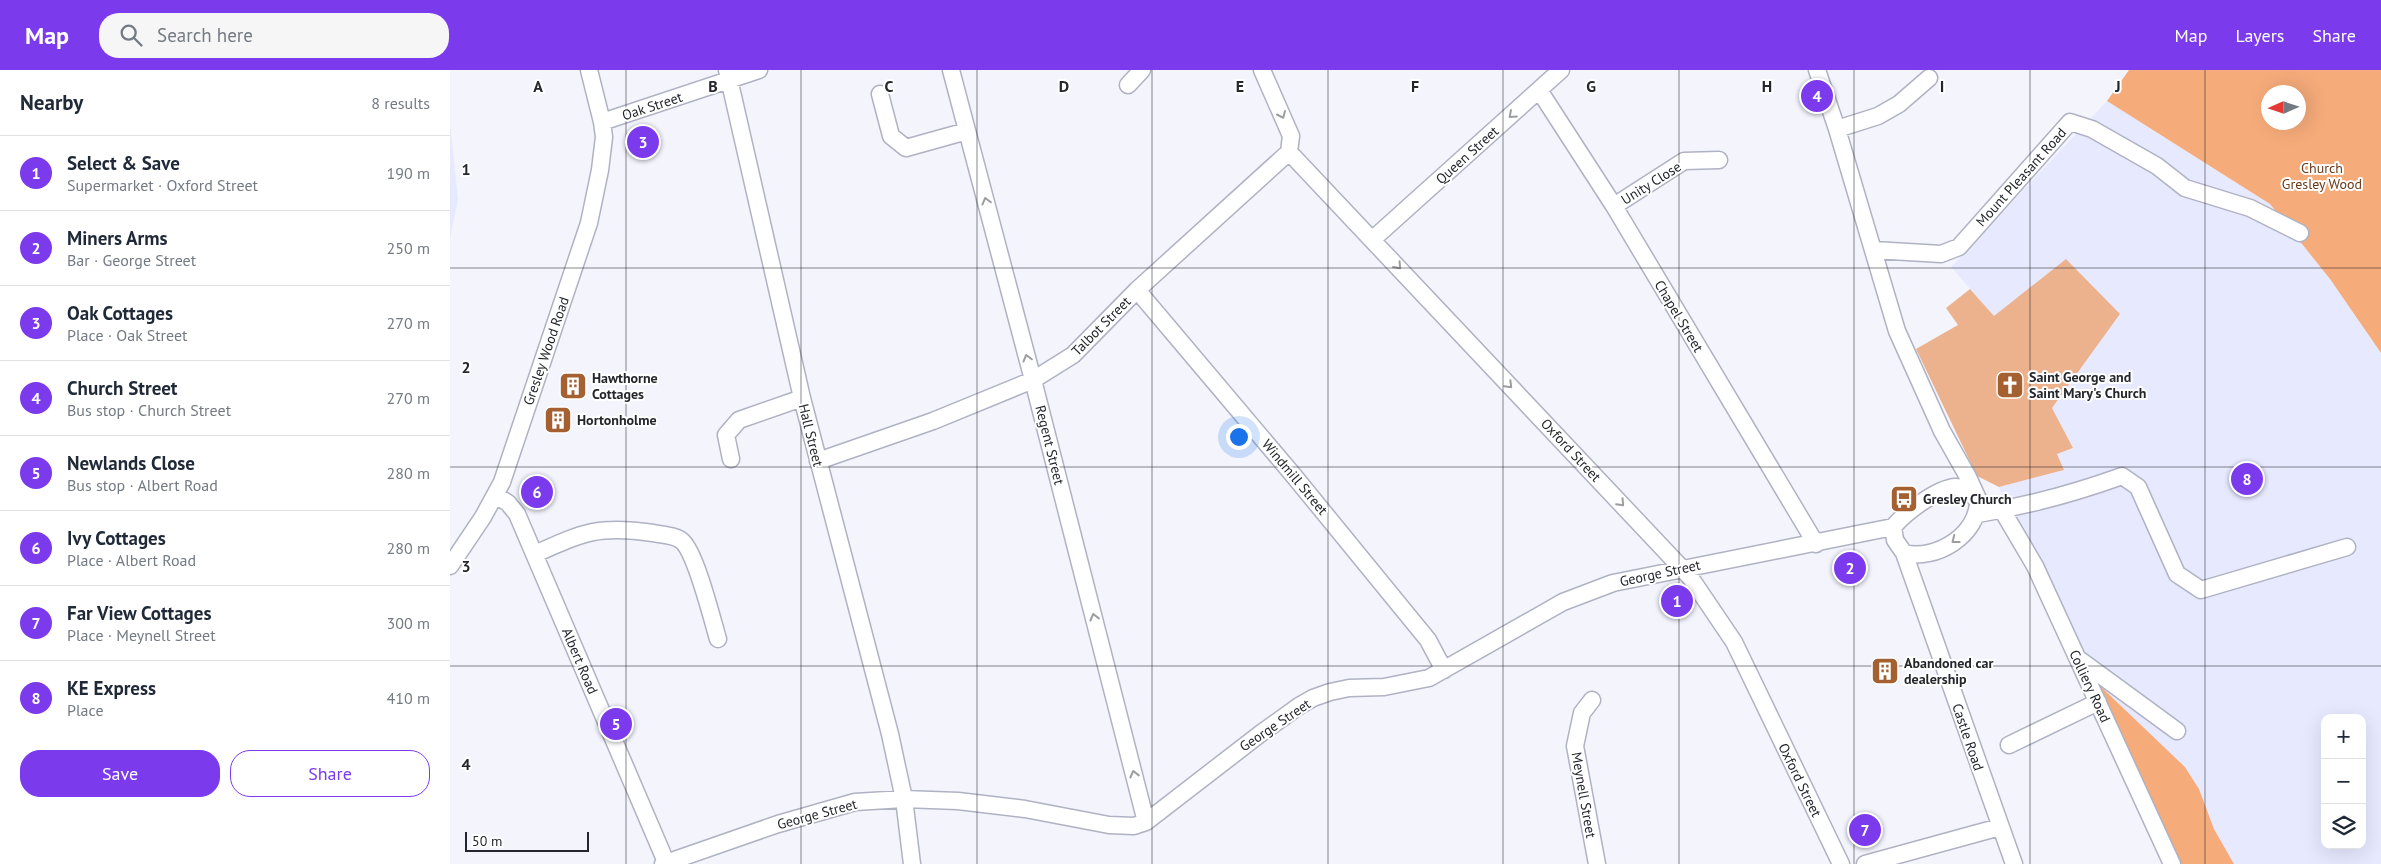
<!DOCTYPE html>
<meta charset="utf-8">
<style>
body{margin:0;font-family:"PT Sans",sans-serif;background:#f6f6f7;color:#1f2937}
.controls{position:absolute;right:15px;bottom:15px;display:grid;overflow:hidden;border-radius:10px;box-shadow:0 5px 20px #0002}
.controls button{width:45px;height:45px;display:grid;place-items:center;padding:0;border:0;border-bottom:1px solid #e0e1e3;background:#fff;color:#1f2937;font:25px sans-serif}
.compass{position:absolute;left:1811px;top:15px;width:45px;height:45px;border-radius:50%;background:#fff;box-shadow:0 5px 20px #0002;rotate:267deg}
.scale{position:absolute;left:15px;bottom:12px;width:124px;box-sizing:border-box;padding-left:5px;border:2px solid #24262c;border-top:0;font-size:14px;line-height:18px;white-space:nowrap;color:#24262c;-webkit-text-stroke:4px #fff;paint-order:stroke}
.you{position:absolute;left:788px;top:366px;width:18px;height:18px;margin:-12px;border:4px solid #fff;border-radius:50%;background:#1a73e8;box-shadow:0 0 0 8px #1a73e833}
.badge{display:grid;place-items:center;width:32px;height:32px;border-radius:50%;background:#7c3aed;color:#fff;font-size:16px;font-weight:700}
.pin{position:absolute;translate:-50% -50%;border:2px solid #fff;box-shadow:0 1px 5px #0006}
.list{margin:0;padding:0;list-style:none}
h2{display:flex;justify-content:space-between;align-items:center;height:65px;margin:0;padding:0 20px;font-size:21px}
h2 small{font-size:16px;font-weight:400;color:#747a83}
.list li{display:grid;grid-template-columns:32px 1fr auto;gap:15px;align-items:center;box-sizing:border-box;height:75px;padding:0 20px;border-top:1px solid #e0e1e3}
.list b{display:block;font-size:19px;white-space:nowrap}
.list p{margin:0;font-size:16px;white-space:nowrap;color:#747a83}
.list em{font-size:16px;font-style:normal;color:#747a83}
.actions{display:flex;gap:10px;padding:15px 20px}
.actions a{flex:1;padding:11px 0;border:1px solid #7c3aed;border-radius:20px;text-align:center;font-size:18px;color:#7c3aed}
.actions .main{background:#7c3aed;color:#fff}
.icon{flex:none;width:28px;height:28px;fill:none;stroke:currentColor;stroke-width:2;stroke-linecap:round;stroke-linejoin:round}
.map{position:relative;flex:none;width:1931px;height:794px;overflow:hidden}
header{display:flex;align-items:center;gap:30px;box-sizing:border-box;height:70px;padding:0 25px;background:#7c3aed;color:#fff}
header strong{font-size:24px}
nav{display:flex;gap:28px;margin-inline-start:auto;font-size:18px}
.search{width:350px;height:45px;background:#f6f6f7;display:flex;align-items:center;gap:12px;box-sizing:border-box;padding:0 18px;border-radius:20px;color:#747a83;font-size:19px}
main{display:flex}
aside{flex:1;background:#fff}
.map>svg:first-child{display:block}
.built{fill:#e7eaff;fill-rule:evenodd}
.green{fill:#ecb28e}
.forest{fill:#f6ab7a;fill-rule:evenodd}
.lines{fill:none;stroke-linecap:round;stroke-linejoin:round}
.minor-casing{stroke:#afb2c3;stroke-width:19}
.minor{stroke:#fff;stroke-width:16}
.oneway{stroke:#9c9da0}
.grid{fill:none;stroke:#24262c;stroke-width:1;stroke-opacity:0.55}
.labels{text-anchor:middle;stroke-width:4;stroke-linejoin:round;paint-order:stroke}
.street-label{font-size:14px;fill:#24262c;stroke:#fff}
.park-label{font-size:14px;fill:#6b3b18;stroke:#fff}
.poi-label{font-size:14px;font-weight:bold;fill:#24262c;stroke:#fff;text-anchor:start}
.grid-label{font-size:16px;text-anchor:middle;font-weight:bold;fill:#24262c;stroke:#fff;stroke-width:4;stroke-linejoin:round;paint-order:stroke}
</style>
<header>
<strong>Map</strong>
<div class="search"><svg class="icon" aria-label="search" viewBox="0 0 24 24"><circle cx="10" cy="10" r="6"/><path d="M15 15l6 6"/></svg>Search here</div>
<nav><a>Map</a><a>Layers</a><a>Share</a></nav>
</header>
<main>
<aside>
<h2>Nearby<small>8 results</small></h2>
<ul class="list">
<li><span class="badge">1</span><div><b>Select &amp; Save</b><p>Supermarket · Oxford Street</p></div><em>190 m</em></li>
<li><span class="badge">2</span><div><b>Miners Arms</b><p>Bar · George Street</p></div><em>250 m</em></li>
<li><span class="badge">3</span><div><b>Oak Cottages</b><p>Place · Oak Street</p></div><em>270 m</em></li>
<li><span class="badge">4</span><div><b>Church Street</b><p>Bus stop · Church Street</p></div><em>270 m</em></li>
<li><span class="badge">5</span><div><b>Newlands Close</b><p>Bus stop · Albert Road</p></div><em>280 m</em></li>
<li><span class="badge">6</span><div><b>Ivy Cottages</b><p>Place · Albert Road</p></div><em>280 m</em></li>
<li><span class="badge">7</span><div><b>Far View Cottages</b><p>Place · Meynell Street</p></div><em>300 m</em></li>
<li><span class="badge">8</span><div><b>KE Express</b><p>Place</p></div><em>410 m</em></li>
</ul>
<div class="actions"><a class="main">Save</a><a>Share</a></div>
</aside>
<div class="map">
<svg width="1931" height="794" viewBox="0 0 1931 794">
<rect width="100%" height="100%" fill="#f3f4fc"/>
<path class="built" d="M 1657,31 L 1820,134 L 1880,209 L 1931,283 L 1931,794 L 1784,794 L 1764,759 L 1749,719 L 1735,697 L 1620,587 L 1562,458 L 1549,417 L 1614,400 L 1607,384 L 1623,378 L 1602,338 L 1670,244 L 1544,246 L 1501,197 ZM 1875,648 L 1912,648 L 1912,775 L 1875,775 Z
M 0,53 L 8,129 L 0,169 Z"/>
<path class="green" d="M 1616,189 L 1670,244 L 1602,338 L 1623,378 L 1607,384 L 1614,400 L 1549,417 L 1527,406 L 1466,279 L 1508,255 L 1496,238 L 1520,219 L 1544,246 Z"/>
<path class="forest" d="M 1679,0 L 1931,0 L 1931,283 L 1880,209 L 1820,134 L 1657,31 ZM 1818,22 L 1848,22 L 1848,52 L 1818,52 Z
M 1647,613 L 1735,697 L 1749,719 L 1764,759 L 1784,794 L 1731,794 Z"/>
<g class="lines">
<g class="minor-casing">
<path id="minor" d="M 277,0 L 352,328 L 440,664 L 454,729 L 462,794
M 501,0 L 583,310 L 696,752
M 812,0 L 841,66 L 839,82 L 1240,507 L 1284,572 L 1391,794
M 1367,0 L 1387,59 L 1447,261 L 1492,361 L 1518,407 L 1528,429
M 678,15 L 692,0
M 1089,20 L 1164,136 L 1366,474
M 430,24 L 441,66 L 456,78 L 517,61
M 152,52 L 309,0
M 1387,59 L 1428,46 L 1449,34 L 1479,8
M 1164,136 L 1234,91 L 1269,90
M 923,169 L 1111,0
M 1424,180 L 1491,184 L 1509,177 L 1620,52 L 1642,59 L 1707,96 L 1735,118 L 1800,138 L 1850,163
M 687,220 L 844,406 L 978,570 L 994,600
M 281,389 L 276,365 L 289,350 L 352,328
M 368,391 L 483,351 L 583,310 L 623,285 L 687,220 L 839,82
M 45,425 L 58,433 L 67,444 L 216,792
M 1552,440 L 1585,496 L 1722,794
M 1528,444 C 1576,436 1625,423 1672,406 L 1688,417 L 1727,504 L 1751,520 L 1897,477
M 1454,483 C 1486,491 1528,465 1528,431 C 1522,424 1515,417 1505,417 C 1486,419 1455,443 1443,457 L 1445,470 L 1454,483 L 1564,794
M 85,484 C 134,462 149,455 203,463 C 211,465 225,465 232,471 C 246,483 262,549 268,569
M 0,496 L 33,447 L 52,412 L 139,153 L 150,100 L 154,67 L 152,52 L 139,0
M 1630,590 L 1727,661
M 1142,630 L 1132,643 L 1125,676 L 1147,794
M 1559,675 L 1648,632
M 213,794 L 328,754 L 405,732 L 454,729 L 508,731 L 575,739 L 659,755 L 684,756 L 696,752 L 810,664 L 849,636 L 863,628 L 880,622 L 899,618 L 934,617 L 979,608 L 1113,532 L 1163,513 L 1443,457
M 1415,794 L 1550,757"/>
</g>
<use href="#minor" class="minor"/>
</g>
<defs><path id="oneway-chevron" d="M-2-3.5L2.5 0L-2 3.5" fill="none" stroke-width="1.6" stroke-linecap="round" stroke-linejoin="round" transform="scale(1.25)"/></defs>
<g class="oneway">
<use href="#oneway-chevron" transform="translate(832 45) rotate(66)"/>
<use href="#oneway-chevron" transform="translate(1062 45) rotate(138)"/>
<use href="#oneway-chevron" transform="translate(536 131) rotate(-105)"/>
<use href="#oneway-chevron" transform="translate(948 196) rotate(48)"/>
<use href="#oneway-chevron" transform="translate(577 288) rotate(-105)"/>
<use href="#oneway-chevron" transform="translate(1059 315) rotate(45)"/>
<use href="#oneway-chevron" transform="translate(1171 433) rotate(47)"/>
<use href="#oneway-chevron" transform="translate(1505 470) rotate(142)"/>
<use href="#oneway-chevron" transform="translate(644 547) rotate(-104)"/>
<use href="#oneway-chevron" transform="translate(684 704) rotate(-104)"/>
</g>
<path class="grid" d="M 176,0 L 176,794M 351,0 L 351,794M 527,0 L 527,794M 702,0 L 702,794M 878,0 L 878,794M 1053,0 L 1053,794M 1229,0 L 1229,794M 1404,0 L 1404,794M 1580,0 L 1580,794M 1755,0 L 1755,794M 0,198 L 1931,198M 0,397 L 1931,397M 0,596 L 1931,596"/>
<defs>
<g id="church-square" transform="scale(1.4375)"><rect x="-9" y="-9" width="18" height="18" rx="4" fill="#a46030" stroke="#fff"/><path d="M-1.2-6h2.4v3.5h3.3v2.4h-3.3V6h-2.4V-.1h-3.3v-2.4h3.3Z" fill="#fff"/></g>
<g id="building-square" transform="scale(1.4375)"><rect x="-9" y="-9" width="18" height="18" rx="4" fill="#a46030" stroke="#fff"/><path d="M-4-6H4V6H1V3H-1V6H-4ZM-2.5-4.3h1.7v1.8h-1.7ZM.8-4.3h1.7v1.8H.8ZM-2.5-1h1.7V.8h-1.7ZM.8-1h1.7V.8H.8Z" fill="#fff"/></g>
<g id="bus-square" transform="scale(1.4375)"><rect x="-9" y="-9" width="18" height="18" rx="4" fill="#a46030" stroke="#fff"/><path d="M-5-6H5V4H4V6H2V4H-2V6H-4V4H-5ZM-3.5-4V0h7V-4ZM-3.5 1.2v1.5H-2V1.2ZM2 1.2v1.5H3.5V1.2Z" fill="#fff"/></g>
</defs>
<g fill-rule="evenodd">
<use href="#church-square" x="1560" y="315"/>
<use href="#building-square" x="123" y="316"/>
<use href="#building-square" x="108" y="350"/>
<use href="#bus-square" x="1454" y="429"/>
<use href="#building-square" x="1435" y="601"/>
</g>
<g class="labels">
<g class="street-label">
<text transform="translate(202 36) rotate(-18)" y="5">Oak Street</text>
<text transform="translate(1017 85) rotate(-42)" y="5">Queen Street</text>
<text transform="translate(1571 107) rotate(-48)" y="5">Mount Pleasant Road</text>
<text transform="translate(1201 113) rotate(-32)" y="5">Unity Close</text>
<text transform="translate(1229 246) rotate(59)" y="5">Chapel Street</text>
<text transform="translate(651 256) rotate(-45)" y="5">Talbot Street</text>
<text transform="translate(96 281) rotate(-71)" y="5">Gresley Wood Road</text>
<text transform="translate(361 365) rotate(76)" y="5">Hall Street</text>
<text transform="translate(600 375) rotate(76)" y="5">Regent Street</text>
<text transform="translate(1121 380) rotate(47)" y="5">Oxford Street</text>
<text transform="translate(845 407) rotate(50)" y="5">Windmill Street</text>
<text transform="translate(1210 503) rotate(-12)" y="5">George Street</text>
<text transform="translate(130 591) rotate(67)" y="5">Albert Road</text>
<text transform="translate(1640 616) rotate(65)" y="5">Colliery Road</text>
<text transform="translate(825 655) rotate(-34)" y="5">George Street</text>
<text transform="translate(1518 667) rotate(71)" y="5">Castle Road</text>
<text transform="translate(1350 710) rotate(64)" y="5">Oxford Street</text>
<text transform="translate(1134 725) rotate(80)" y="5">Meynell Street</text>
<text transform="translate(367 744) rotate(-15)" y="5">George Street</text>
</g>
<g class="park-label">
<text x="1872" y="103">Church<tspan x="1872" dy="16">Gresley Wood</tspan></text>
</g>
<g class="poi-label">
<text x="1579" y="312">Saint George and<tspan x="1579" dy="16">Saint Mary's Church</tspan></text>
<text x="142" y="313">Hawthorne<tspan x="142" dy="16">Cottages</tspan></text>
<text x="127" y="355">Hortonholme</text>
<text x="1473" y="434">Gresley Church</text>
<text x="1454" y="598">Abandoned car<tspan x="1454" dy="16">dealership</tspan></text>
</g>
</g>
<g class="grid-label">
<text x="88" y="22">A</text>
<text x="263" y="22">B</text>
<text x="439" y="22">C</text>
<text x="614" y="22">D</text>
<text x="790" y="22">E</text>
<text x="965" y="22">F</text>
<text x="1141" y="22">G</text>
<text x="1317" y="22">H</text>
<text x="1492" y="22">I</text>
<text x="1668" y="22">J</text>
<text x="16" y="105">1</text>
<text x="16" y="303">2</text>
<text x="16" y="502">3</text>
<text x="16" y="700">4</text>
</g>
</svg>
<div class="controls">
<button>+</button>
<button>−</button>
<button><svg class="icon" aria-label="layers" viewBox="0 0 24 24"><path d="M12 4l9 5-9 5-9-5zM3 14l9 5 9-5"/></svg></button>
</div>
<svg class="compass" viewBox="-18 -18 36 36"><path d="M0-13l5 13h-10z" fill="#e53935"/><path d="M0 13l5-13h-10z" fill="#747a83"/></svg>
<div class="scale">50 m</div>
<div class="you"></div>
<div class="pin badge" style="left:1227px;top:531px">1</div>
<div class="pin badge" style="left:1400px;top:498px">2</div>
<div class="pin badge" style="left:193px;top:72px">3</div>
<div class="pin badge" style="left:1367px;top:26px">4</div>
<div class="pin badge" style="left:166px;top:654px">5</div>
<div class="pin badge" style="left:87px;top:422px">6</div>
<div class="pin badge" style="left:1415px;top:760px">7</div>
<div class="pin badge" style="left:1797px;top:409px">8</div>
</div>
</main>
